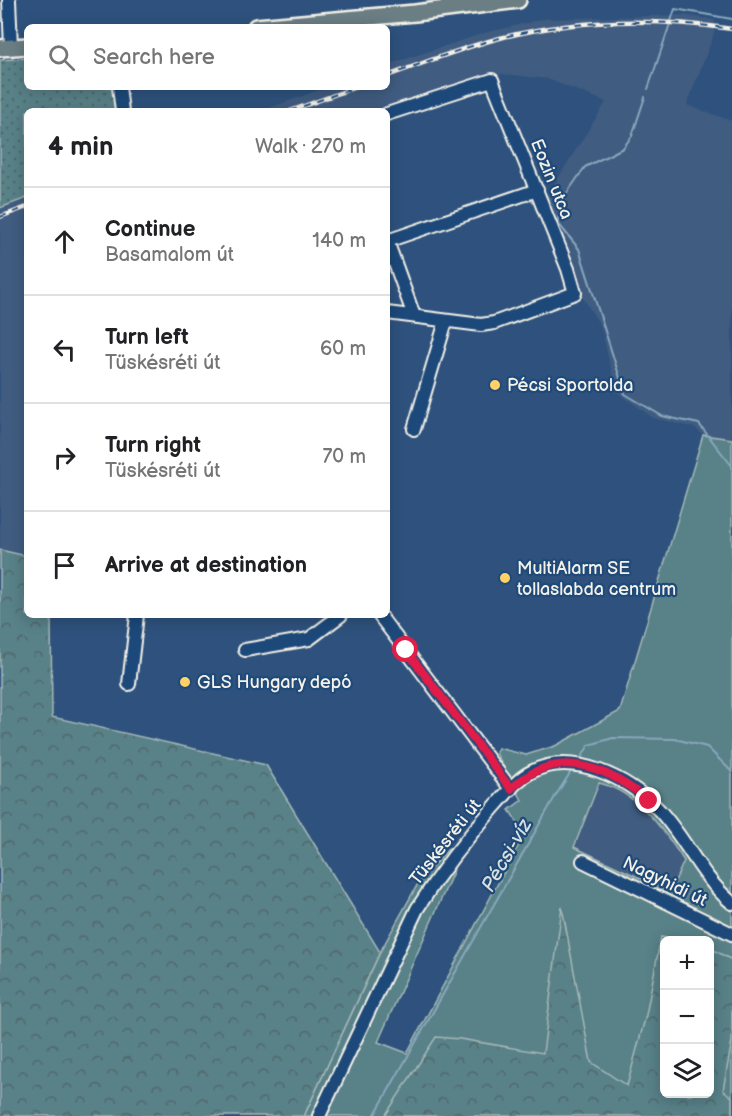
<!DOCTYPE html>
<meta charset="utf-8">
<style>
body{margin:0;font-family:"Balsamiq Sans",sans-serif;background:#f6f6f6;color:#202124}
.controls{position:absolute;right:18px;bottom:18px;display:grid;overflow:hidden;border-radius:9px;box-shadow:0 3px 15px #0003}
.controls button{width:54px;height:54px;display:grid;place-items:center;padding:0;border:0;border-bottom:2px solid #e0e0e0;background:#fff;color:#202124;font:30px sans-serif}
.stop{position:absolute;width:18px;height:18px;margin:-14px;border:4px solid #e11d48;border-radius:50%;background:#fff}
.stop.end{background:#e11d48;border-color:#fff;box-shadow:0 2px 6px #0008}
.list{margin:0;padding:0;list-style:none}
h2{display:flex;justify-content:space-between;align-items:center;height:78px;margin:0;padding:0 24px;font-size:26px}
h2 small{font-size:20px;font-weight:400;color:#757577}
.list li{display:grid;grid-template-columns:39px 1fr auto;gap:18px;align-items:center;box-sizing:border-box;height:108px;padding:0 24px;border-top:2px solid #e0e0e0}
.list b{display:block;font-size:22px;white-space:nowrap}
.list p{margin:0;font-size:20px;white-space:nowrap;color:#757577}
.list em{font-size:20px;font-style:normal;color:#757577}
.icon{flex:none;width:33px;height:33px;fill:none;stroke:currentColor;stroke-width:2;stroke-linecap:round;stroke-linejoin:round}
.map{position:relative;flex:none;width:732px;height:1116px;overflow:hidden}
.search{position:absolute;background:#fff;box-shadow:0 3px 15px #0003;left:24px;top:24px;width:366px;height:66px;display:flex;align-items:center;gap:15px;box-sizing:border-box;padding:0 21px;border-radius:9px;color:#757577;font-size:22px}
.panel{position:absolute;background:#fff;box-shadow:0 3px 15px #0003;left:24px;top:108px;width:366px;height:510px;border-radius:9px}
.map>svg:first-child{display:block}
.built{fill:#3f5b81}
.green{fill:#588188;stroke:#a6b9b8;stroke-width:1.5;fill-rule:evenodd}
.forest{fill:url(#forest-crowns);stroke:#a6b9b8;stroke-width:1.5}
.park{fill:url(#park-dots);stroke:#a6b9b8;stroke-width:1.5}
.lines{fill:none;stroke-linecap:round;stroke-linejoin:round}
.stream{stroke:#89a8bd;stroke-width:2}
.minor-casing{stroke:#f4f1e8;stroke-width:16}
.major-casing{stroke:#f4f1e8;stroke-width:20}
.minor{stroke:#1f4a7a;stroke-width:12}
.major{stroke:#6b7e84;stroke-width:15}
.rail-casing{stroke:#f4f1e8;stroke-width:4.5}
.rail{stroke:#1f4a7a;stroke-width:2;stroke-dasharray:7;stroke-linecap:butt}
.route{stroke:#e11d48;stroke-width:8}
.poi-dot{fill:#ffd166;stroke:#1f4a7a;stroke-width:2}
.labels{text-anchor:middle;stroke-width:4.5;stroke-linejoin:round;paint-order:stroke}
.street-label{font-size:18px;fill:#f4f1e8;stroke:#1f4a7a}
.poi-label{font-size:18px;fill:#f4f1e8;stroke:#1f4a7a;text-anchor:start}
.water-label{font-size:20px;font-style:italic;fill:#d9dfdd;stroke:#1f4a7a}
</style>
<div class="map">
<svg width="732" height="1116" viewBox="0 0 732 1116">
<defs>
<pattern id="forest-crowns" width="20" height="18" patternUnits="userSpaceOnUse" patternTransform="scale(1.5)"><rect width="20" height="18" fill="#588188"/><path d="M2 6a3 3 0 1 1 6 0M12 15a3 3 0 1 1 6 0" fill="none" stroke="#51676a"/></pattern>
<pattern id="park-dots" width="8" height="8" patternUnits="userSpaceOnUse" patternTransform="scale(1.5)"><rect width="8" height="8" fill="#588188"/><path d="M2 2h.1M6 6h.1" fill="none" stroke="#51676a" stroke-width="1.8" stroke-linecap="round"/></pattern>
</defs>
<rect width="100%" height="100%" fill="#2e527d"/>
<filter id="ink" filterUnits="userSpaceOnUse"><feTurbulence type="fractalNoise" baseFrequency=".0167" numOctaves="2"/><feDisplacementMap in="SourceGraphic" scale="12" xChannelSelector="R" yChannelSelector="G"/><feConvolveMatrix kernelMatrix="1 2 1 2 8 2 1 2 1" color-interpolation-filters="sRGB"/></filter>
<g filter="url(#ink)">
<path class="built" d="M 684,15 L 715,20 L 714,34 L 687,105 L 732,121 L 732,439 L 703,435 L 695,428 L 653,418 L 616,391 L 601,327 L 580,293 L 546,197 L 606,102 L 547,79 L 502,74 L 456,84 L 376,111 L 261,111 L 327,87 L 387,87 L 387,65 L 484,33 L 543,19 Z
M 27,198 L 27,556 L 0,550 L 0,208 Z
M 600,783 L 611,786 L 640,806 L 668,836 L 684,861 L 670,892 L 573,847 Z"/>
<path class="green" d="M 703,435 L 732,439 L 732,1116 L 304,1116 L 380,952 L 420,880 L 449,848 L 454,870 L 378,1042 L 407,1053 L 525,833 L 509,810 L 522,800 L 496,753 L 498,748 L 526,755 L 555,746 L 620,711 ZM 599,783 C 637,792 664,830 684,861 L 670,892 L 574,847 ZM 664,940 L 710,940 L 710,1094 L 664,1094 Z"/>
<path class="forest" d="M 0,550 L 27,556 L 27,615 L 51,615 L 52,717 L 266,765 L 380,952 L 304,1116 L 0,1116 Z
M 562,907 L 591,1062 L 627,1086 L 646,1015 L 661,937 L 676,940 L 664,940 L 664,1094 L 710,1094 L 710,948 L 732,960 L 732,1041 L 723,1090 L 732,1097 L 732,1116 L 385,1116 L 436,1037 L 460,1039 L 543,1053 Z"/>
<path class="park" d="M 27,58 L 27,87 L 112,87 L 116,111 L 27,111 L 27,198 L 0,208 L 0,60 Z"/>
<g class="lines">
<path class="stream" d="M 648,89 L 675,9 L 732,19
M 645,97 L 632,136 L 623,148 L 585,167 L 567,193 L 557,222 L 579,249 L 625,394 L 662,416 L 699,424 L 732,466
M 579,761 L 589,745 L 613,738 L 675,739 L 707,747 L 732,772
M 374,1116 L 556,795 L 572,770"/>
<g class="minor-casing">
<path id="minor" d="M 9,0 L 11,47
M 119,87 L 122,111
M 387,114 L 492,80 L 568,269 L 575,293 L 494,323 L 481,325 L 387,313
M 387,241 L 537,190
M 387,241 L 414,316
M 414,429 L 446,321
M 379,615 L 511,789
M 245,650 L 309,639 L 341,615
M 129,684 L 137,615
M 583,861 L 732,934
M 319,1116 L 417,909 C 440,872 468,836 497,804 C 507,793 517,779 531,772 C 573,750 628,778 659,810 C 686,839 701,877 732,903"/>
</g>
<g class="major-casing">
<path id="major" d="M 256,27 L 415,13 L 518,0
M 0,48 L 27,46"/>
</g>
<use href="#minor" class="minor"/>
<use href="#major" class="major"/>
<g class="rail-casing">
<path id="rail" d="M 387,76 C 424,63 461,48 500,38 C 575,19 656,18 732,29
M 290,111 L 356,87
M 0,217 L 27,207"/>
</g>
<use href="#rail" class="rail"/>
</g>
</g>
<g class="lines" filter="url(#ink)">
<path class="route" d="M 406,650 L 511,789 C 556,745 606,766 649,801"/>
</g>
<g class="poi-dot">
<circle cx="495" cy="385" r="6"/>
<circle cx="505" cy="578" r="6"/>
<circle cx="185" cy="682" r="6"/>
</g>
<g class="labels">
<g class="street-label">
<text transform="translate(552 179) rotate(68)" y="6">Eozin utca</text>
<text transform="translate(445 842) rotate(-52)" y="6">Tüskésréti út</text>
<text transform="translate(665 881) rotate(26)" y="6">Nagyhidi út</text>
</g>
<g class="poi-label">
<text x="507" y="391">Pécsi Sportolda</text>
<text x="517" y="574">MultiAlarm SE<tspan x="517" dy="21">tollaslabda centrum</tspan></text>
<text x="197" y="688">GLS Hungary depó</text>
</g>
<g class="water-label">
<text transform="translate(506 855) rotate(-60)" y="7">Pécsi-víz</text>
</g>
</g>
</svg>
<div class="controls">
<button>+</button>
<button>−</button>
<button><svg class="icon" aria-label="layers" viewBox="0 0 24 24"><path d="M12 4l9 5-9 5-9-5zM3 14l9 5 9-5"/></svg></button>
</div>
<div class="stop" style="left:406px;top:650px"></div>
<div class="stop end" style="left:649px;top:801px"></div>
<div class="search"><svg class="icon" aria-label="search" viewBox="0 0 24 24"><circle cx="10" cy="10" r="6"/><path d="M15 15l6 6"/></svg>Search here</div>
<section class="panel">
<h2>4 min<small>Walk · 270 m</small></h2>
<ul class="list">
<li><svg class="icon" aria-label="ahead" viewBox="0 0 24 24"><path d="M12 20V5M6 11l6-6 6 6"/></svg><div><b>Continue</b><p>Basamalom út</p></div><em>140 m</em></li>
<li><svg class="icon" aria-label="left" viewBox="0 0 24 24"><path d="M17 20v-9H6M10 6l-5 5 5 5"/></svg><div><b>Turn left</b><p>Tüskésréti út</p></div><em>60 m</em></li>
<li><svg class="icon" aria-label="right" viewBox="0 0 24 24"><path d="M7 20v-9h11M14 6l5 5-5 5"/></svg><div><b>Turn right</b><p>Tüskésréti út</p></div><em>70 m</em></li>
<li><svg class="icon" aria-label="arrive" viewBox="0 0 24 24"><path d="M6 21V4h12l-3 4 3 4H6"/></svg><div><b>Arrive at destination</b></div></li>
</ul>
</section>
</div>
